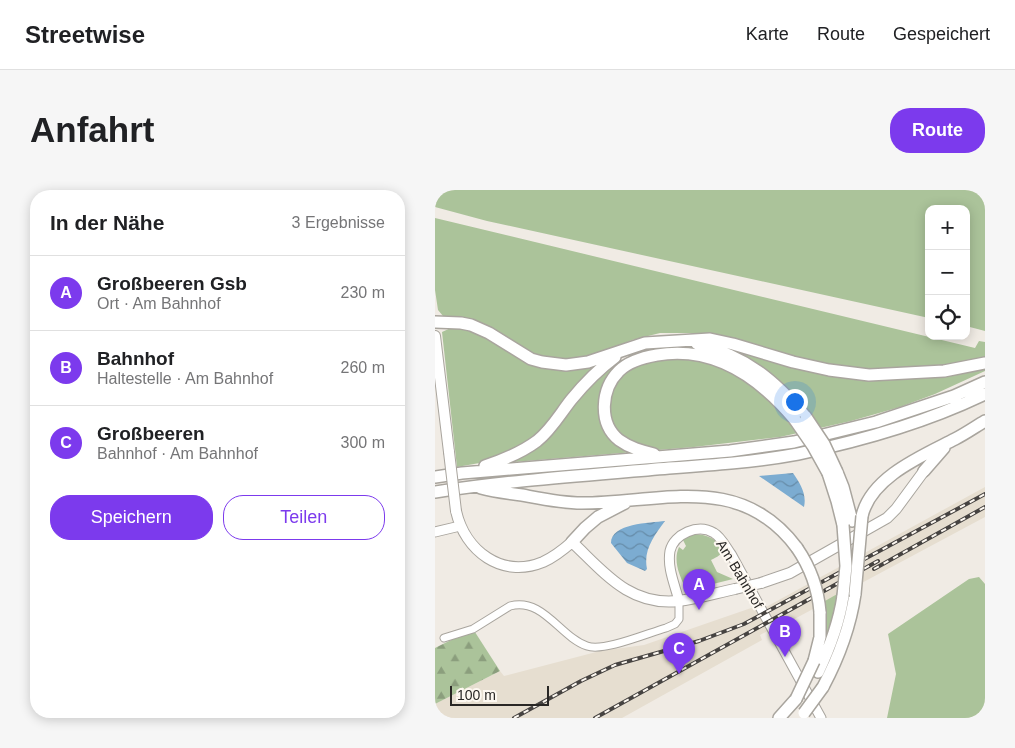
<!DOCTYPE html>
<html lang="de">
<meta charset="utf-8">
<style>
body{margin:0;font-family:Helvetica,sans-serif;background:#f6f6f6;color:#202124}
.controls{position:absolute;right:15px;top:15px;display:grid;overflow:hidden;border-radius:10px;box-shadow:0 2px 12px #0003}
.controls button{width:45px;height:45px;display:grid;place-items:center;padding:0;border:0;border-bottom:1px solid #e0e0e0;background:#fff;color:#202124;font:25px sans-serif}
.scale{position:absolute;left:15px;bottom:12px;width:99px;box-sizing:border-box;padding-left:5px;border:2px solid #292725;border-top:0;font-size:14px;line-height:18px;white-space:nowrap;color:#292725;-webkit-text-stroke:4px #fdf8f1;paint-order:stroke}
.you{position:absolute;left:359px;top:211px;width:18px;height:18px;margin:-12px;border:4px solid #fff;border-radius:50%;background:#1a73e8;box-shadow:0 0 0 8px #1a73e833}
.badge{display:grid;place-items:center;width:32px;height:32px;border-radius:50%;background:#7c3aed;color:#fff;font-size:16px;font-weight:700}
.pin{position:absolute;translate:-50% -41px;filter:drop-shadow(0 1px 2px #0008)}
.pin::after{content:'';position:absolute;top:26px;width:18px;height:15px;background:inherit;clip-path:polygon(0 0,100% 0,50% 100%)}
.list{margin:0;padding:0;list-style:none}
h2{display:flex;justify-content:space-between;align-items:center;height:65px;margin:0;padding:0 20px;font-size:21px}
h2 small{font-size:16px;font-weight:400;color:#757577}
.list li{display:grid;grid-template-columns:32px 1fr auto;gap:15px;align-items:center;box-sizing:border-box;height:75px;padding:0 20px;border-top:1px solid #e0e0e0}
.list b{display:block;font-size:19px;white-space:nowrap}
.list p{margin:0;font-size:16px;white-space:nowrap;color:#757577}
.list em{font-size:16px;font-style:normal;color:#757577}
.actions{display:flex;gap:10px;padding:15px 20px}
.actions a{flex:1;padding:11px 0;border:1px solid #7c3aed;border-radius:20px;text-align:center;font-size:18px;color:#7c3aed}
.actions .main{background:#7c3aed;color:#fff}
.icon{flex:none;width:28px;height:28px;fill:none;stroke:currentColor;stroke-width:2;stroke-linecap:round;stroke-linejoin:round}
.map{position:relative;flex:none;width:550px;height:528px;overflow:hidden;border-radius:20px}
header{display:flex;align-items:center;gap:30px;box-sizing:border-box;height:70px;padding:0 25px;background:#fff;border-bottom:1px solid #e0e0e0}
header strong{font-size:24px}
nav{display:flex;gap:28px;margin-inline-start:auto;font-size:18px}
.intro{display:flex;align-items:center;justify-content:space-between;box-sizing:border-box;height:120px;padding:0 30px}
h1{margin:0;font-size:35px}
.button{padding:12px 22px;border-radius:20px;background:#7c3aed;color:#fff;font-size:18px;font-weight:700}
main{display:flex;gap:30px;padding:0 30px}
aside{flex:1;background:#fff;border-radius:20px;box-shadow:0 2px 12px #0003}
.map>svg:first-child{display:block}
.built{fill:#e6ded0}
.grass{fill:#abc39a}
.forest{fill:url(#forest-firs)}
.water{fill:url(#water-waves)}
.lines{fill:none;stroke-linecap:round;stroke-linejoin:round}
.minor-casing{stroke:#a9a59e;stroke-width:9}
.tertiary-casing{stroke:#a9a59e;stroke-width:11}
.secondary-casing{stroke:#a9a59e;stroke-width:12}
.trunk-casing{stroke:#a9a59e;stroke-width:14}
.minor{stroke:#fff;stroke-width:7}
.tertiary{stroke:#fff;stroke-width:9}
.secondary{stroke:#fff;stroke-width:10}
.trunk{stroke:#fff;stroke-width:11}
.rail-casing{stroke:#464341;stroke-width:4}
.rail{stroke:#fdf8f1;stroke-width:2;stroke-dasharray:5.5;stroke-linecap:butt}
.secondary-bridge-casing{stroke:#a9a59e;stroke-width:12;stroke-linecap:butt}
.trunk-bridge-casing{stroke:#a9a59e;stroke-width:14;stroke-linecap:butt}
.secondary-bridge{stroke:#fff;stroke-width:10}
.trunk-bridge{stroke:#fff;stroke-width:11}
.labels{text-anchor:middle;stroke-width:4;stroke-linejoin:round;paint-order:stroke}
.street-label{font-size:14px;fill:#292725;stroke:#fdf8f1}
</style>
<header>
<strong>Streetwise</strong>
<nav><a>Karte</a><a>Route</a><a>Gespeichert</a></nav>
</header>
<div class="intro"><h1>Anfahrt</h1><a class="button">Route</a></div>
<main>
<aside>
<h2>In der Nähe<small>3 Ergebnisse</small></h2>
<ul class="list">
<li><span class="badge">A</span><div><b>Großbeeren Gsb</b><p>Ort · Am Bahnhof</p></div><em>230 m</em></li>
<li><span class="badge">B</span><div><b>Bahnhof</b><p>Haltestelle · Am Bahnhof</p></div><em>260 m</em></li>
<li><span class="badge">C</span><div><b>Großbeeren</b><p>Bahnhof · Am Bahnhof</p></div><em>300 m</em></li>
</ul>
<div class="actions"><a class="main">Speichern</a><a>Teilen</a></div>
</aside>
<div class="map">
<svg width="550" height="528" viewBox="0 0 550 528">
<defs>
<pattern id="forest-firs" width="22" height="20" patternUnits="userSpaceOnUse" patternTransform="scale(1.25)"><rect width="22" height="20" fill="#abc39a"/><path d="M5 1l3.5 6h-7zM16 11l3.5 6h-7z" fill="#8b9e7d"/></pattern>
<pattern id="water-waves" width="16" height="10" patternUnits="userSpaceOnUse" patternTransform="scale(1.25)"><rect width="16" height="10" fill="#7cacd1"/><path d="M0 5q4-4 8 0t8 0" fill="none" stroke="#668ca9"/></pattern>
</defs>
<rect width="100%" height="100%" fill="#f0ebe4"/>
<path class="built" d="M 550,297 L 550,327 L 350,434 L 349,432 L 325,445 L 327,450 L 187,528 L 0,528 L 0,514 L 65,481 L 69,486 L 165,461 L 209,455 L 319,417 L 322,423 L 332,418 L 331,417 Z"/>
<path class="grass" d="M 0,0 L 550,0 L 550,141 L 531,136 L 531,19 L 494,19 L 494,128 L 52,31 L 0,17 Z
M 0,28 L 540,158 L 544,151 L 550,152 L 550,168 L 516,176 L 463,181 L 416,179 L 364,170 L 288,149 L 254,143 L 225,143 L 197,150 L 145,171 L 118,170 L 99,165 L 39,132 L 8,126 L 3,120 L 0,100 Z
M 18,137 L 38,140 L 91,171 L 185,172 L 200,176 L 234,166 L 266,169 L 299,181 L 311,163 L 414,186 L 550,175 L 550,181 L 500,204 L 465,217 L 416,231 L 345,247 L 259,257 L 79,272 L 68,267 L 50,272 L 22,277 L 7,142 Z
M 256,344 C 269,344 277,347 287,355 C 288,365 284,366 276,370 L 282,382 L 298,389 L 258,399 L 250,397 C 244,385 238,370 244,357 L 248,360 L 251,356 L 248,350 Z
M 544,387 L 550,394 L 550,528 L 452,528 L 461,484 L 453,444 L 534,389 Z
M 404,403 L 396,444 L 386,462 L 390,411 Z"/>
<path class="forest" d="M 38,439 L 65,481 L 0,514 L 0,458 Z"/>
<path class="water" d="M 358,283 C 365,293 372,304 369,317 L 324,286 Z
M 230,331 C 219,346 208,360 212,379 L 210,381 L 192,373 L 176,353 C 176,333 215,333 230,331 Z"/>
<g class="lines">
<g class="minor-casing">
<path id="minor" d="M 9,448 L 38,439 L 75,416 C 108,407 125,447 152,456 C 169,462 213,443 231,438 L 240,434 L 244,429 L 244,411"/>
</g>
<g class="tertiary-casing">
<path id="tertiary" d="M 0,342 L 25,336
M 244,411 C 240,395 232,378 235,361 C 239,344 263,333 279,343 C 286,347 291,357 296,364 L 386,528"/>
</g>
<g class="secondary-casing">
<path id="secondary" d="M 0,146 L 14,262
M 21,321 C 30,361 67,389 108,372 C 119,367 128,360 137,352 C 169,382 194,416 243,411 C 262,409 281,403 300,399
M 326,393 L 355,383 L 452,328 L 461,319 L 489,281"/>
</g>
<g class="trunk-casing">
<path id="trunk" d="M 0,132 L 26,133 L 36,135 L 54,143 L 96,169 L 107,172 L 131,175 L 153,172 L 210,153 L 275,149 L 298,154 L 358,172 L 394,180 L 434,185 L 509,181 L 550,173
M 262,154 C 311,166 339,190 371,227
M 219,264 C 207,261 195,258 184,250 C 163,233 166,199 184,181 C 193,172 210,167 222,165 C 280,155 325,188 360,230
M 50,276 C 68,270 86,263 102,251 C 116,240 125,224 136,210 C 149,194 164,179 180,167
M 489,281 L 509,258
M 402,282 L 408,297 L 417,331
M 393,283 L 402,311 L 408,335
M 0,287 L 27,283 L 295,261 L 359,252 L 441,232 L 519,206 L 550,192
M 46,298 C 60,302 73,303 87,305 C 108,309 126,313 147,313 C 226,313 305,281 362,358
M 0,302 C 78,290 156,285 234,278 C 277,275 320,272 363,264 C 426,251 492,232 550,204
M 427,326 C 436,287 487,266 520,249 C 530,244 540,237 550,231
M 137,352 L 150,338 L 163,327 L 190,313
M 379,471 L 385,447 L 385,422
M 383,482 C 395,457 404,433 408,406
M 388,497 C 404,467 415,438 420,404
M 344,528 L 361,509"/>
</g>
<use href="#minor" class="minor"/>
<use href="#tertiary" class="tertiary"/>
<use href="#secondary" class="secondary"/>
<use href="#trunk" class="trunk"/>
<g class="rail-casing">
<path id="rail" d="M 439,379 L 550,317
M 79,528 L 146,491 L 180,475 L 264,451 L 309,434 L 550,304
M 160,528 L 443,371"/>
</g>
<use href="#rail" class="rail"/>
<g class="secondary-bridge-casing">
<path id="secondary-bridge" d="M 14,262 L 21,321
M 300,399 L 326,393"/>
</g>
<g class="trunk-bridge-casing">
<path id="trunk-bridge" d="M 371,227 L 389,254 L 402,282
M 360,230 L 378,256 L 393,283
M 408,335 L 411,376 L 408,406
M 362,358 C 375,377 383,398 385,422
M 420,404 L 427,326
M 361,509 L 379,471
M 369,523 L 388,497"/>
</g>
<use href="#secondary-bridge" class="secondary-bridge"/>
<use href="#trunk-bridge" class="trunk-bridge"/>
</g>
<g class="labels">
<g class="street-label">
<text transform="translate(305 384) rotate(59)" y="5">Am Bahnhof</text>
</g>
</g>
</svg>
<div class="controls">
<button>+</button>
<button>−</button>
<button><svg class="icon" aria-label="locate" viewBox="0 0 24 24"><circle cx="12" cy="12" r="6"/><path d="M12 2v4M12 18v4M2 12h4M18 12h4"/></svg></button>
</div>
<div class="scale">100 m</div>
<div class="you"></div>
<div class="pin badge" style="left:264px;top:420px">A</div>
<div class="pin badge" style="left:350px;top:467px">B</div>
<div class="pin badge" style="left:244px;top:484px">C</div>
</div>
</main>
